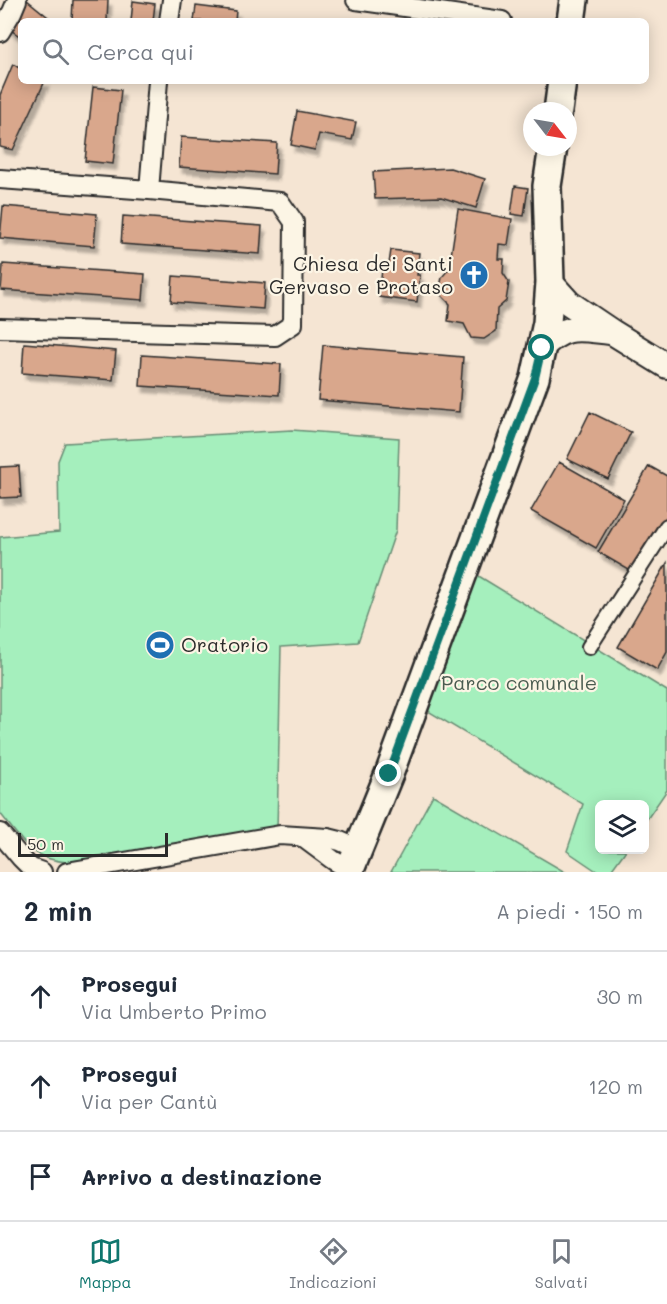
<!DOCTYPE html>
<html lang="it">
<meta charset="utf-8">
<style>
body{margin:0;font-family:Mali,sans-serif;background:#f2f2f3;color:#1f2937}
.controls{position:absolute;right:18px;bottom:18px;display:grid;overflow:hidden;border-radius:9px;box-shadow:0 3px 15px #0003}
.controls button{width:54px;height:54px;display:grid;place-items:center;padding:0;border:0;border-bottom:2px solid #e0e1e3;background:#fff;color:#1f2937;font:30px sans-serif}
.compass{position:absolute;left:523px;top:102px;width:54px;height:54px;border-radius:50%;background:#fff;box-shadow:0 3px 15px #0003;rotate:121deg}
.scale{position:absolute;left:18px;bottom:15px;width:150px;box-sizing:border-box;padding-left:6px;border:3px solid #2b2b2b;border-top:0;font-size:16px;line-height:21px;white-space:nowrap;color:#2b2b2b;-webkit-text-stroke:4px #fcf5e5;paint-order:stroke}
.stop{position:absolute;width:18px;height:18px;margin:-14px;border:4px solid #0f766e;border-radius:50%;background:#fff}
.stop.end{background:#0f766e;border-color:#fff;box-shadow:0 2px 6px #0008}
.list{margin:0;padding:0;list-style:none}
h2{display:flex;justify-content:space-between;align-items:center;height:78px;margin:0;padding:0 24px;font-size:26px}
h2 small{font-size:20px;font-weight:400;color:#747a83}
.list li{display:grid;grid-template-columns:39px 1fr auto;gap:18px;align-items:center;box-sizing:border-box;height:90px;padding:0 24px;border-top:2px solid #e0e1e3}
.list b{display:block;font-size:22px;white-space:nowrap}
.list p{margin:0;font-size:20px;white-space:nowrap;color:#747a83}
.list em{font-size:20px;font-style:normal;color:#747a83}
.icon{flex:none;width:33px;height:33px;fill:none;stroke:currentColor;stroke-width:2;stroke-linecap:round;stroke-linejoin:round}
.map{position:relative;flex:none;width:667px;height:872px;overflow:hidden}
.search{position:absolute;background:#fff;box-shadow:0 3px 15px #0003;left:18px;right:18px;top:18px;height:66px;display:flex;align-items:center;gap:15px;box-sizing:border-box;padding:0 21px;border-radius:9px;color:#747a83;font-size:22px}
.sheet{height:348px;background:#fff}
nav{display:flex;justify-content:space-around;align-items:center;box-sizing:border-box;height:84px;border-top:2px solid #e0e1e3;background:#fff;font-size:16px;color:#747a83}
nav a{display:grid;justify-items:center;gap:3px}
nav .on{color:#0f766e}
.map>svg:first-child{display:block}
.green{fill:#a5efbd;stroke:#688d74;stroke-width:1.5}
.building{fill:#d9a78c;stroke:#2b2b2b;stroke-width:1.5;filter:url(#shadow)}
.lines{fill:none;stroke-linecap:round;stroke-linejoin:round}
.pedestrian-casing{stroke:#2b2b2b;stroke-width:18}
.minor-casing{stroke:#2b2b2b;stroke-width:22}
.tertiary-casing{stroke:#2b2b2b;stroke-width:28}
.secondary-casing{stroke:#2b2b2b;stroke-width:32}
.pedestrian{stroke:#fcf5e5;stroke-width:14}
.minor{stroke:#fcf5e5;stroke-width:18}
.tertiary{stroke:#fcf5e5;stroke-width:24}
.secondary{stroke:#fcf5e5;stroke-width:27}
.route{stroke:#0f766e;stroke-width:8}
.labels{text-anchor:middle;stroke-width:4.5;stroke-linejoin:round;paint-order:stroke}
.poi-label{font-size:20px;fill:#2b2b2b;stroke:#fcf5e5;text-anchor:end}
.park-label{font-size:20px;fill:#4a5c50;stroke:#fcf5e5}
</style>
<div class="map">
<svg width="667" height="872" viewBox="0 0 667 872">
<defs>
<filter id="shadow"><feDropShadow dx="3.5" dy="6" stdDeviation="1.5" flood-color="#0004"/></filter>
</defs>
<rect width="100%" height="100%" fill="#f5e5d3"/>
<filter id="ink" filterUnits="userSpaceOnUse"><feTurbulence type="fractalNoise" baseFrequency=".0167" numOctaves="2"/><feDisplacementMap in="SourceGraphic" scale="12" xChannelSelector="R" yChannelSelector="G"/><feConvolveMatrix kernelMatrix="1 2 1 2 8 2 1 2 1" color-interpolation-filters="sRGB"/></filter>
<g filter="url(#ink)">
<path class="green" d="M 292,430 L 399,438 L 396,530 L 358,642 L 281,647 L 277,830 L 66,862 C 58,861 50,860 42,856 C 25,848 12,828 0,813 L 0,537 L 59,532 L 58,461 L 65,443 Z
M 477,575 L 667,691 L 667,790 L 645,822 L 644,804 L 600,804 L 600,850 L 626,850 L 610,872 L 598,872 L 567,851 L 583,804 L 428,711 Z
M 433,795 L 565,872 L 391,872 Z"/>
<path class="building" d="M 23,0 L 27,0 L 53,21 L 23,21 L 15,16 Z
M 73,0 L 108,0 L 107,21 L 72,21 Z
M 133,1 L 155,4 L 153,21 L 131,21 Z
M 196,6 L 236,11 L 235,21 L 194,21 Z
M 15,16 L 23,21 L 21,21 L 21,37 L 8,28 Z
M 13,64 L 21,69 L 21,81 L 45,81 L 13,150 L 0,147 L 0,95 Z
M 93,87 L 121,90 L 113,164 L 85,161 Z
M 297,111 L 356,122 L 352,140 L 319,134 L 315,150 L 291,145 Z
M 181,137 L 277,143 L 275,174 L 179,167 Z
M 450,168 L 485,179 L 476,208 L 441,197 L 375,199 L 373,172 Z
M 515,186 L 528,188 L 524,216 L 511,214 Z
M 3,206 L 97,214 L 94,246 L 0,238 Z
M 458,209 L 512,219 L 508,245 L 499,244 L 498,259 L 504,259 L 503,273 L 509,282 L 506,301 L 497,309 L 496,331 L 484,339 L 471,338 L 464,324 L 448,321 L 450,304 L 439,293 L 442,277 L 449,269 Z
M 123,216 L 262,226 L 260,254 L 121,244 Z
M 391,250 L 419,253 L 417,275 L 420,275 L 417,302 L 379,297 L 382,269 L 388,270 Z
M 3,264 L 145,274 L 143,300 L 1,290 Z
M 173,276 L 265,283 L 263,309 L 171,302 Z
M 24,343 L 116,351 L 113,380 L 22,373 Z
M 323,345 L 463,357 L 459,412 L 318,400 Z
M 142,355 L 281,364 L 279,395 L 140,386 Z
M 590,412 L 631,432 L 608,479 L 567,459 Z
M 559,462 L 624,499 L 596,548 L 531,511 Z
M 19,466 L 21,497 L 0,498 L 0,467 Z
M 649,466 L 667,476 L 667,516 L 634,573 L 598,552 Z
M 667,563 L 667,652 L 657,670 L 618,647 Z"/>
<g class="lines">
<g class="pedestrian-casing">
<path id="pedestrian" d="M 589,647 L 667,526"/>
</g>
<g class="minor-casing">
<path id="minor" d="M 356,0 L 502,21
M 169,21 L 172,0
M 0,32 L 12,12 L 17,0
M 0,179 L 149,190 L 280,202 L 294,222 L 293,324 L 275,336 L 0,328
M 149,190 L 158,81
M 0,833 L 21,858 L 31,868 L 42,872
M 302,837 L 333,860 L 350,870
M 67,872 L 280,835 L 328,838 L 340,841 L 358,849"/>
</g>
<g class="tertiary-casing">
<path id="tertiary" d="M 550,282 L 569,303 L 612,332 L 667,366
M 541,348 C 566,323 578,329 610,332"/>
</g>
<g class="secondary-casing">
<path id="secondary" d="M 571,21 L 574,0
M 558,111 L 562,81
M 349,872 L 389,774 L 535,378 L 547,323 L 550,282 L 547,186 L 553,147"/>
</g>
<use href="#pedestrian" class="pedestrian"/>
<use href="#minor" class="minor"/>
<use href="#tertiary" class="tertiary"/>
<use href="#secondary" class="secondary"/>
</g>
</g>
<g class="lines" filter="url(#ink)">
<path class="route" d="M 389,774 L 535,378 L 542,348"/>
</g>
<defs>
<g id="church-disc" transform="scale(1.5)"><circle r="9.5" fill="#1f6fb2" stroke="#fcf5e5"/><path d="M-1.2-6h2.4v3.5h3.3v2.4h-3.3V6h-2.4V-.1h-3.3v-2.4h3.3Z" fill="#fff"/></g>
<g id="stadium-disc" transform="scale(1.5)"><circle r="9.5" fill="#1f6fb2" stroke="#fcf5e5"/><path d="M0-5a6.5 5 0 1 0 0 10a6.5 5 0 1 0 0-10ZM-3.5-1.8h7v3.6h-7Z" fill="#fff"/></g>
</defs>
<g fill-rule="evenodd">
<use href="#church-disc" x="474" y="275"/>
<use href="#stadium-disc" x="160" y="645"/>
</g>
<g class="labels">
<g class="poi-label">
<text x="453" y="271">Chiesa dei Santi<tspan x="453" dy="23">Gervaso e Protaso</tspan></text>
<text x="181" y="652" text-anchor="start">Oratorio</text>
</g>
<g class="park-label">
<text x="519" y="690">Parco comunale</text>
</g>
</g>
</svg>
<div class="controls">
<button><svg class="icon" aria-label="layers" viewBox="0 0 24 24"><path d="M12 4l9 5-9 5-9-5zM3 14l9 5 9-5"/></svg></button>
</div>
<svg class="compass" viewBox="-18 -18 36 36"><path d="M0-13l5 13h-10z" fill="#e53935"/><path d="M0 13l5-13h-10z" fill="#747a83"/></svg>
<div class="scale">50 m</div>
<div class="stop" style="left:542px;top:348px"></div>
<div class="stop end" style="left:389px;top:774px"></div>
<div class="search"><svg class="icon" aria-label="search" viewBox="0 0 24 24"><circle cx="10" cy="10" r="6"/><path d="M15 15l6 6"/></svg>Cerca qui</div>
</div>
<section class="sheet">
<h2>2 min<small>A piedi · 150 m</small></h2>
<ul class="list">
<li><svg class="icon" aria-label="ahead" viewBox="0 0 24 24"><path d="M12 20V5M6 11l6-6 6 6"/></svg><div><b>Prosegui</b><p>Via Umberto Primo</p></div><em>30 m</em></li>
<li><svg class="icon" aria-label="ahead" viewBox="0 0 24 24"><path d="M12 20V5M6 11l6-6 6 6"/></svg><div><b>Prosegui</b><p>Via per Cantù</p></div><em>120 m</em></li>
<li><svg class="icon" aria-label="arrive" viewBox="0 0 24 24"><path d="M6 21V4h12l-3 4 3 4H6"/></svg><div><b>Arrivo a destinazione</b></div></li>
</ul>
</section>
<nav>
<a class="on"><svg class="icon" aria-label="map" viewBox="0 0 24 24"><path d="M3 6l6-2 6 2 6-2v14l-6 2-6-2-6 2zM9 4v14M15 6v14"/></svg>Mappa</a>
<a><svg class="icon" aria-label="directions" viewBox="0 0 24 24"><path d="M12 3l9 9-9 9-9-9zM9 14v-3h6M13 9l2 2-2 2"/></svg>Indicazioni</a>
<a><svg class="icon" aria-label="saved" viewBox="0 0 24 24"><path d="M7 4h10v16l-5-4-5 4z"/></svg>Salvati</a>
</nav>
